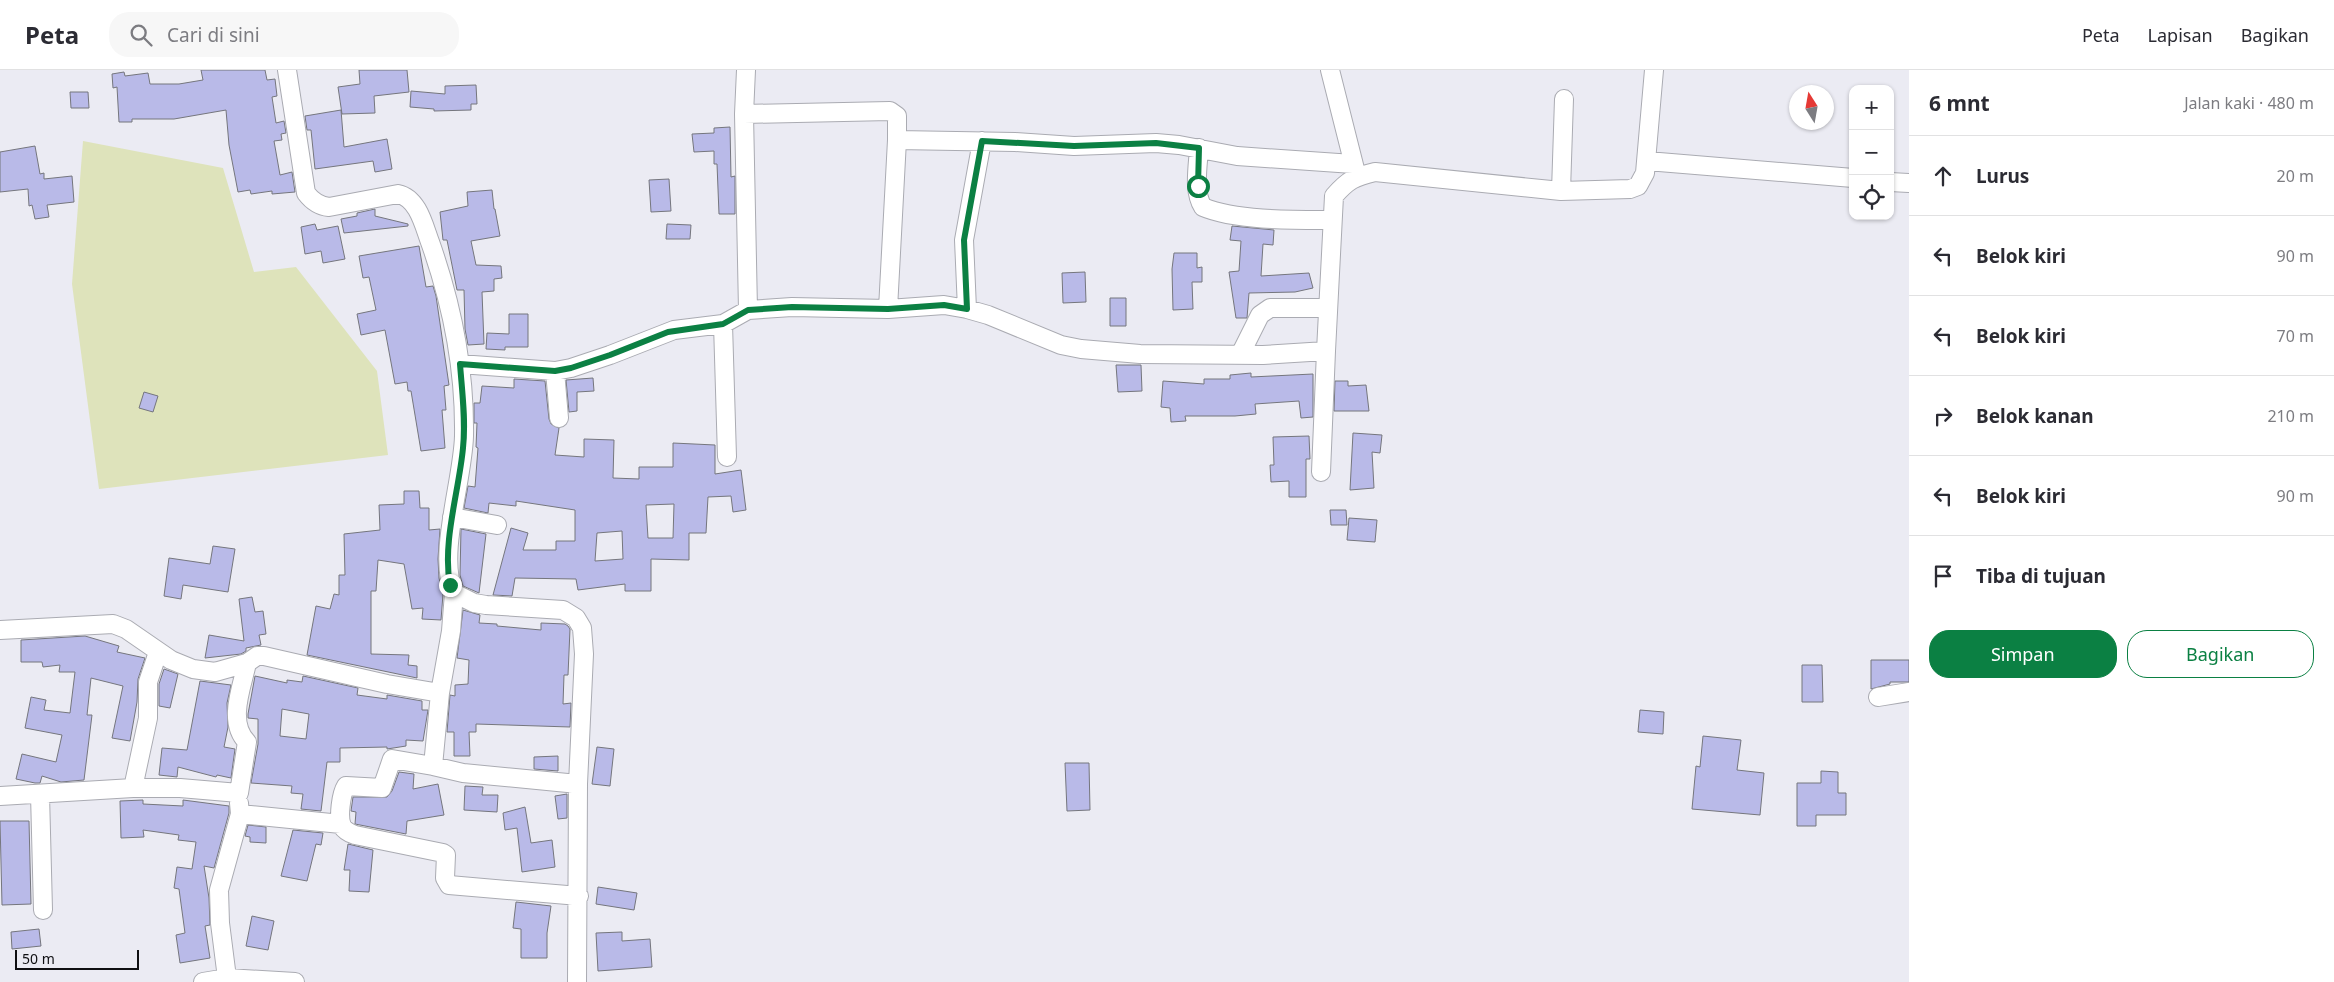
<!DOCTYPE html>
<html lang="id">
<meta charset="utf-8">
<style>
body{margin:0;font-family:"Noto Sans",sans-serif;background:#f7f7f7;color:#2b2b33}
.controls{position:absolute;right:15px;top:15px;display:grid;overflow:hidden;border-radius:10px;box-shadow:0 1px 4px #0004}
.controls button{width:45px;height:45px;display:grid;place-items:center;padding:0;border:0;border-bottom:1px solid #e1e1e2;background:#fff;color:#2b2b33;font:25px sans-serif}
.compass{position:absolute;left:1789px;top:15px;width:45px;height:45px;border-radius:50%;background:#fff;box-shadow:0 1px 4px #0004;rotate:349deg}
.scale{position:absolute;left:15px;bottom:12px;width:124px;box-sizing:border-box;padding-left:5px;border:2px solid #0f0f12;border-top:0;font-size:14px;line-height:18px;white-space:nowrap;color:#0f0f12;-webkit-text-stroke:4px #ebebf3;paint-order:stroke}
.stop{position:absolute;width:15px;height:15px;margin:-11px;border:4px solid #0b8043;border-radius:50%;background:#fff}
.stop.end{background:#0b8043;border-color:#fff;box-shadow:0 1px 5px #0008}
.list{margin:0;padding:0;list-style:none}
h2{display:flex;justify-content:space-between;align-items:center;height:65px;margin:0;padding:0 20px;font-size:21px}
h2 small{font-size:16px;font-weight:400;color:#7c7c81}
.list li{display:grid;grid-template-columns:32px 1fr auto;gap:15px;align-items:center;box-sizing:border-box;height:80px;padding:0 20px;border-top:1px solid #e1e1e2}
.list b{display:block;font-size:19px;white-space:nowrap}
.list em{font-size:16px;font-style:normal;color:#7c7c81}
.actions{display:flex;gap:10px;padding:15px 20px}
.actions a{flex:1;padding:11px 0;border:1px solid #0b8043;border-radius:20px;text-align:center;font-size:18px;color:#0b8043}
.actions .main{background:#0b8043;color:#fff}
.icon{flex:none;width:28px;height:28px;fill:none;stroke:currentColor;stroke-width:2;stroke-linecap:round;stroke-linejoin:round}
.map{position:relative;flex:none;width:1909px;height:912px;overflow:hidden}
header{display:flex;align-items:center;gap:30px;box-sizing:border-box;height:70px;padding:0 25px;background:#fff;border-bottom:1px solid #e1e1e2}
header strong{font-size:24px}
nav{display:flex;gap:28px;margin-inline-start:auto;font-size:18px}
.search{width:350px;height:45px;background:#f7f7f7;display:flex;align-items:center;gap:12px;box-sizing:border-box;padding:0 18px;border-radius:20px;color:#7c7c81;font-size:19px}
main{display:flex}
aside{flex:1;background:#fff}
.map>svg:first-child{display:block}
.green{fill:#dee3bb}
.building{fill:#b9bae8;stroke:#75767d;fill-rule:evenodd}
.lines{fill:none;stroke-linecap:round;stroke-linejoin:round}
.minor-casing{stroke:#aaabb2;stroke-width:20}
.minor{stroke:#fff;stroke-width:18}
.route{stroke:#0b8043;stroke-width:6}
</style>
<header>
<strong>Peta</strong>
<div class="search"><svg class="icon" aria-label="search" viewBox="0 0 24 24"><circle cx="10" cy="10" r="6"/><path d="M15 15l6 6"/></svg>Cari di sini</div>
<nav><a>Peta</a><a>Lapisan</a><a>Bagikan</a></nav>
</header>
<main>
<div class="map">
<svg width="1909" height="912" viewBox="0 0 1909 912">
<rect width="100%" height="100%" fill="#ebebf3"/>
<path class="green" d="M 83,71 L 223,98 L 254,202 L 296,197 L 377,301 L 388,385 L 99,419 L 72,214 Z"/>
<path class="building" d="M 201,0 L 265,0 L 267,10 L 275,9 L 277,26 L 272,27 L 276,53 L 284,51 L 286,63 L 281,64 L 282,70 L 274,71 L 280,105 L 292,102 L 295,122 L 272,124 L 272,121 L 251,124 L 250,120 L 238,122 L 229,75 L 226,40 L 174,49 L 132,49 L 132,52 L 119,52 L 117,17 L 113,18 L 112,4 L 124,2 L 125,6 L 148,3 L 150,14 L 179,14 L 203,10 Z
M 359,0 L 407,0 L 409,22 L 374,26 L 375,43 L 342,44 L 338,17 L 360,14 Z
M 476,15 L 477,34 L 471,34 L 471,40 L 434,41 L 434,39 L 410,37 L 411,21 L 445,24 L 445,16 Z
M 70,22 L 88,22 L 89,38 L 71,38 Z
M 341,40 L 344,77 L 387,69 L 392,99 L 375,102 L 373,91 L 315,99 L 311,60 L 307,60 L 305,46 Z
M 730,57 L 731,107 L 735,106 L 735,144 L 719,144 L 717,94 L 714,94 L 714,81 L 694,82 L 692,64 L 714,63 L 714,58 Z
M 35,76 L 40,104 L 44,103 L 44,109 L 72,106 L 74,132 L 47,135 L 49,147 L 35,149 L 32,135 L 29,136 L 28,119 L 0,122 L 0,82 Z
M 669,109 L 671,141 L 651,142 L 649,110 Z
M 492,120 L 494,139 L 495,139 L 500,166 L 471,171 L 476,195 L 501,196 L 502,208 L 494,209 L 494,221 L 482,222 L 484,274 L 468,275 L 465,259 L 464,220 L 457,220 L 447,170 L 443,170 L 440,142 L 468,136 L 467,122 Z
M 375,139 L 375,146 L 408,154 L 408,156 L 344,163 L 341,149 L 357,146 L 357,143 Z
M 315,154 L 317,160 L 338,156 L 345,189 L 323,193 L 321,181 L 305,184 L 301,157 Z
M 667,154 L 691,155 L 690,169 L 666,169 Z
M 1232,156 L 1274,160 L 1273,175 L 1263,174 L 1261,206 L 1309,203 L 1313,218 L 1295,222 L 1249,223 L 1247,248 L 1236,248 L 1229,202 L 1239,201 L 1241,171 L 1230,170 Z
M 419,176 L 426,217 L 433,216 L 436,226 L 449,315 L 444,316 L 446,340 L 442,340 L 445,378 L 421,381 L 411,321 L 408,321 L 407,312 L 395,314 L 385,260 L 361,265 L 357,244 L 376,240 L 369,207 L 363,208 L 359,186 Z
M 1174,183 L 1197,183 L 1197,198 L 1202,197 L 1202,212 L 1192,212 L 1193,239 L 1173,240 L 1172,199 Z
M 1085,202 L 1086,232 L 1063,233 L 1062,203 Z
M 1110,228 L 1126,228 L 1126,256 L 1110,256 Z
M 509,244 L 528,244 L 528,277 L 505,277 L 505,280 L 486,279 L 487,263 L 509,264 Z
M 1116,295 L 1141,295 L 1142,321 L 1118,322 Z
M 1251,303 L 1251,307 L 1313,304 L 1313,347 L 1301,348 L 1299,331 L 1255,334 L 1256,344 L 1235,346 L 1185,346 L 1186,351 L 1171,352 L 1170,338 L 1161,337 L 1163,311 L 1204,314 L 1204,309 L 1230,309 L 1230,305 Z
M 593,308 L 594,321 L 577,322 L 577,341 L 569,342 L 566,310 Z
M 514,309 L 545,311 L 549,349 L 551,354 L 559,358 L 555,385 L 584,387 L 584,369 L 614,370 L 613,408 L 639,409 L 639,397 L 673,397 L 673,373 L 715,375 L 715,404 L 741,400 L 746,440 L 733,442 L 731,426 L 708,427 L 706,463 L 689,463 L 689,490 L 651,489 L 651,521 L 625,521 L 625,514 L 578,520 L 576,509 L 515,508 L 512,526 L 493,525 L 511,458 L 528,463 L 523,480 L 556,480 L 556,471 L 575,471 L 575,440 L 516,431 L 516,436 L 489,433 L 488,443 L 464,438 L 468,416 L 475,417 L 478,378 L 476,377 L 477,353 L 474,353 L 474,333 L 480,333 L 482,316 L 514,318 ZM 674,434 L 673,468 L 648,468 L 646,435 ZM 622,461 L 623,489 L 595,491 L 597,463 Z
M 1335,311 L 1348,311 L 1348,316 L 1366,315 L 1369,341 L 1334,341 Z
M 144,322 L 158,326 L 153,342 L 139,338 Z
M 1353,363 L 1382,365 L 1380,383 L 1372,382 L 1374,418 L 1350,420 Z
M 1309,366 L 1310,389 L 1306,389 L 1306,427 L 1289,427 L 1289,411 L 1271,412 L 1270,395 L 1274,395 L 1273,367 Z
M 404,421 L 419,421 L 420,438 L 429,438 L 429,460 L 440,459 L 438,489 L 439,508 L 443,524 L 441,550 L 422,549 L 423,538 L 412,539 L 404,494 L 378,490 L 376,521 L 371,521 L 371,584 L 409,585 L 408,595 L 417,596 L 417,608 L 307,585 L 316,536 L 330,539 L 334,524 L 339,525 L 339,505 L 345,505 L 344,464 L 380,460 L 379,435 L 404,434 Z
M 1330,440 L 1346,440 L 1347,455 L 1331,455 Z
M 1349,448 L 1377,450 L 1375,472 L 1347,470 Z
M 461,459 L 486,464 L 479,523 L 463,516 L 460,505 Z
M 213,476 L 235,479 L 228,522 L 183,515 L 181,529 L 164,526 L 169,488 L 210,494 Z
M 252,527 L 255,542 L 263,541 L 266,564 L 259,565 L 261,575 L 246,578 L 246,581 L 241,584 L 205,588 L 209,565 L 244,571 L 239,529 Z
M 463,540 L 480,545 L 479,553 L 497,554 L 497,556 L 541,560 L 541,553 L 565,554 L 568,556 L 570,559 L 568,605 L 564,605 L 563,634 L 571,633 L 570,657 L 476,654 L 476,662 L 469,662 L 470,686 L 454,686 L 454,662 L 447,662 L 450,625 L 455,626 L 455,615 L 468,614 L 469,590 L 457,588 Z
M 85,566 L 119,576 L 117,582 L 145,588 L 138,609 L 137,632 L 130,671 L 112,668 L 123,616 L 91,608 L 87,645 L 92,645 L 84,710 L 61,712 L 42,706 L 40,713 L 35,713 L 16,709 L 22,684 L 56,692 L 62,665 L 25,658 L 31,627 L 46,630 L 44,640 L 70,643 L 75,602 L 59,602 L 60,595 L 43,597 L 42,592 L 21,592 L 21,570 Z
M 1871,590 L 1909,590 L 1909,612 L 1890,612 L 1890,614 L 1871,619 Z
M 1802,595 L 1822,595 L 1823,632 L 1802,632 Z
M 164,599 L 178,604 L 170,638 L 159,636 L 159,614 Z
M 255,606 L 287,613 L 287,610 L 302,612 L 303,606 L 358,618 L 357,625 L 387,629 L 387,625 L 422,631 L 422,640 L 428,640 L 423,671 L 406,670 L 406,676 L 387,679 L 387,677 L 340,678 L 340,692 L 327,692 L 321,741 L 301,739 L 303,724 L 291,723 L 292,716 L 251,713 L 258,674 L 258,649 L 248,648 L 248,644 ZM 282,639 L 309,644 L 306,669 L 280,666 Z
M 200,611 L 231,615 L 227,633 L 228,657 L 224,677 L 235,679 L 231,708 L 217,705 L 216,707 L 178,697 L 177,707 L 159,705 L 162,678 L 187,680 Z
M 1640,640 L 1664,642 L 1663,664 L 1638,662 Z
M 1703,666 L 1741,670 L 1737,700 L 1764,703 L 1760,745 L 1692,739 L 1696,696 L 1700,697 Z
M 597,677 L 614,679 L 610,716 L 592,714 Z
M 558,686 L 558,701 L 534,699 L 534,687 Z
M 1065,693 L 1089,693 L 1090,740 L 1067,741 Z
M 1821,701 L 1838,702 L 1838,723 L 1846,723 L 1846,745 L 1816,745 L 1816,756 L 1797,756 L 1797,713 L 1821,713 Z
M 399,702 L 414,704 L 413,719 L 438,714 L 444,745 L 407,751 L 406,764 L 355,754 L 356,742 L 351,741 L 353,727 L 387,727 L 392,721 Z
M 465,716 L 483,717 L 482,725 L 498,725 L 497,742 L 464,740 Z
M 567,724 L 567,748 L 558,749 L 555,726 Z
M 143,730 L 143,734 L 183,736 L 183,730 L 229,736 L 229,743 L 214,798 L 204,796 L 209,828 L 210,855 L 205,856 L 210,888 L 180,893 L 176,865 L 185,863 L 179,819 L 174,818 L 177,797 L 192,799 L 196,772 L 178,770 L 179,765 L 143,760 L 144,767 L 121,768 L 120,731 Z
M 525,737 L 531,773 L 552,770 L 555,797 L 522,802 L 517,758 L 505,760 L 503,743 Z
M 0,751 L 29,751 L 31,834 L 2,835 Z
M 248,755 L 266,757 L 266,773 L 250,772 L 250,767 L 245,766 Z
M 293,760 L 323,763 L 321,775 L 316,774 L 307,811 L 281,806 Z
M 348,774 L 373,780 L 369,822 L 349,821 L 350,800 L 344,800 Z
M 598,817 L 637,823 L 634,840 L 596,834 Z
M 516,832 L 551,836 L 547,863 L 547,888 L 521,888 L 521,859 L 513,858 Z
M 252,846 L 274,851 L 268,880 L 246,876 Z
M 39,859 L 41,876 L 12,879 L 11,862 Z
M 622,862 L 622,871 L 650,869 L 652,897 L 598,901 L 596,863 Z"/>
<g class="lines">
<g class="minor-casing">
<path id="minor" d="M 287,0 L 306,123 C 312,131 319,136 329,137 L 398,124 C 418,128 424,156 430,172 C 452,234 465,300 464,366 C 463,410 437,485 454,523 L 474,533 L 486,535 L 563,540 L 576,548 L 582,558 L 584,584 L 578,714 L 577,912
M 746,0 L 744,44 L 748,240
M 1330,0 L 1356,103
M 744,44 L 890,41 L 897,46 L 897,70
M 1199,78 C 1198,96 1193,122 1203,137 C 1236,151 1296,150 1332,150
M 1647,91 L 1853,108
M 1890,112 L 1909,113
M 1561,121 L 1564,29
M 888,239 L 897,70 L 1015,72 L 1074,76 L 1156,73 L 1179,75 L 1237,86 L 1353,94
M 967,239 L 964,170 L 982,71
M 723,254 L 727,387
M 1240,285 L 1260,245 L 1270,238 L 1328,238
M 460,294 L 555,301 L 571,298 L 610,285 L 674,260 L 723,254 L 748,240 L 792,237 L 888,239 L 944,235 L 967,239 L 988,245 L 1061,275 L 1081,279 L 1140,284 L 1263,285 L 1326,281 L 1334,126 C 1348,110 1354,107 1375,102 L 1561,121 L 1630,119 L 1638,116 L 1645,103 L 1654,0
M 555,301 L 559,348
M 1321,402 L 1326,281
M 452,447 L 497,455
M 0,560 L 113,554 L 126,559 L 171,590 L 193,599 L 215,602 L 247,593
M 440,623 L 433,696 L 463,703 L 578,714
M 1878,627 L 1909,622
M 433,696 L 392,689 L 382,718 L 346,716 C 341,724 338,747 342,756 C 345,761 349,763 355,765 L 443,783 L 446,785 L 445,808 L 449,815 L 579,826
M 133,718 L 148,648 L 148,612 L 158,582
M 40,724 L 43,840
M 0,726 L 133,718 L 180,718 L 239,723 L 247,672 C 227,652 242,617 247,593 L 257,586 L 264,586 L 387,614 L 440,623 L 451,561 L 454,523
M 239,733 L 240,744 L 341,754
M 227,908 L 220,853 L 219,820 L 240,744
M 203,912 L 227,908 L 295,912"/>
</g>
<use href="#minor" class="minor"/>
</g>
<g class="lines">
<path class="route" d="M 450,515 C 442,472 459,421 463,378 C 466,350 462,321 460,294 L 555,301 L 571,298 L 610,285 L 668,262 L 723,254 L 748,240 L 792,237 L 888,239 L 944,235 L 967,239 L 964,170 L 982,71 L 1074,76 L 1156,73 L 1199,78 L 1198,116"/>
</g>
</svg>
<div class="controls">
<button>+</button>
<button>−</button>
<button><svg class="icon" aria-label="locate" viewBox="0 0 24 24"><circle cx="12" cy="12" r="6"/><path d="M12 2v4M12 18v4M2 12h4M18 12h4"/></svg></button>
</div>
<svg class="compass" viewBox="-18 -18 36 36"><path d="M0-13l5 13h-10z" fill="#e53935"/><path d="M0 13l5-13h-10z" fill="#7c7c81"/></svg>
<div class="scale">50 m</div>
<div class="stop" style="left:1198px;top:116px"></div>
<div class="stop end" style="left:450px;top:515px"></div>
</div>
<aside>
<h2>6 mnt<small>Jalan kaki · 480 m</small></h2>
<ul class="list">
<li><svg class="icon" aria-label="ahead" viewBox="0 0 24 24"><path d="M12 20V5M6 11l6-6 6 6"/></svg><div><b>Lurus</b></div><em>20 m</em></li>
<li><svg class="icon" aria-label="left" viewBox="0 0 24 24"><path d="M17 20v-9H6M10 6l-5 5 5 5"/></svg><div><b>Belok kiri</b></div><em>90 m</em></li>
<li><svg class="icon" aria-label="left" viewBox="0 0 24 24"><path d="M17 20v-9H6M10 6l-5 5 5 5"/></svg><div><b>Belok kiri</b></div><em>70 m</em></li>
<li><svg class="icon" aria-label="right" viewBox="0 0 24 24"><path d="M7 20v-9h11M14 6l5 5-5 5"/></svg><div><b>Belok kanan</b></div><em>210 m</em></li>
<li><svg class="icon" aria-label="left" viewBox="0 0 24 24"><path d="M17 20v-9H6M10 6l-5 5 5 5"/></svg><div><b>Belok kiri</b></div><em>90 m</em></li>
<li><svg class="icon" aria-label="arrive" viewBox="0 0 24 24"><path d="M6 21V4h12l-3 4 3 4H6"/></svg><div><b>Tiba di tujuan</b></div></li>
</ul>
<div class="actions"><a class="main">Simpan</a><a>Bagikan</a></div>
</aside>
</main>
